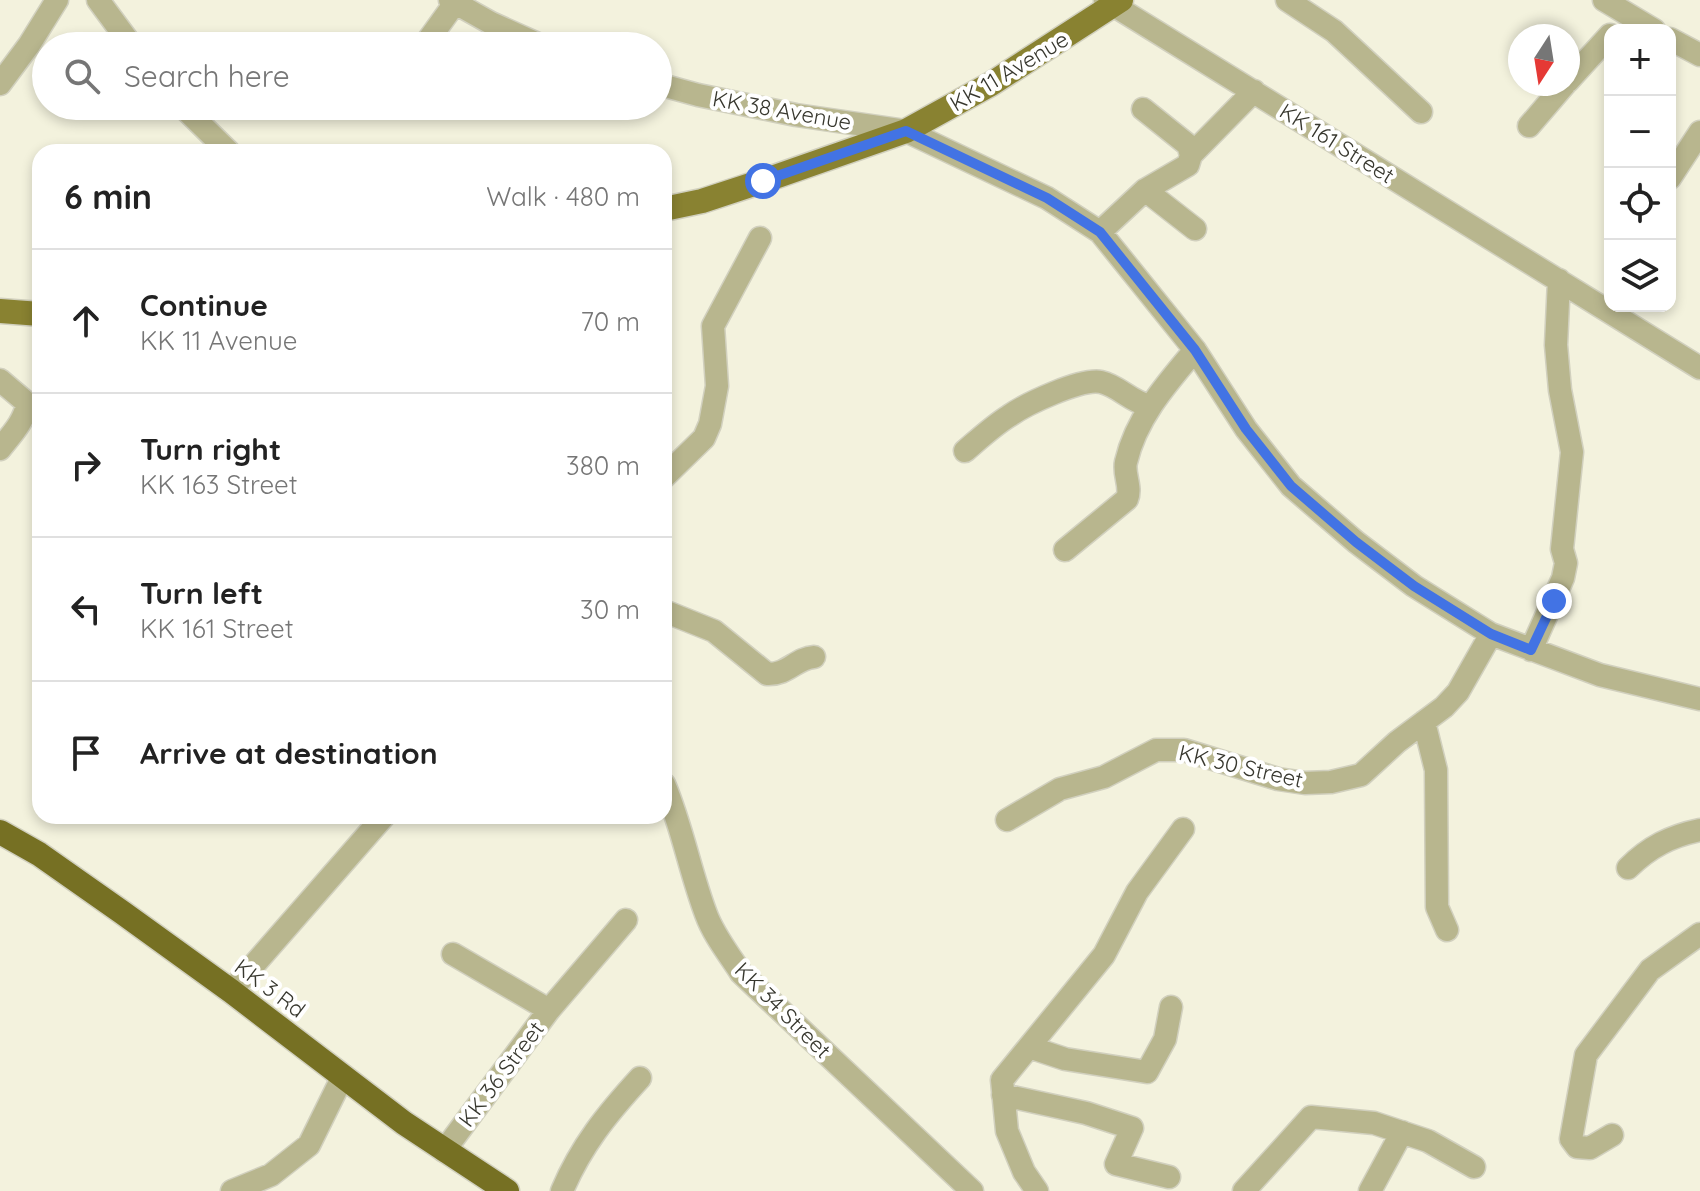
<!DOCTYPE html>
<meta charset="utf-8">
<style>
body{margin:0;font-family:Quicksand,sans-serif;background:#f2f2f2;color:#222}
.controls{position:absolute;right:24px;top:24px;display:grid;overflow:hidden;border-radius:16px;box-shadow:0 4px 12px #0003}
.controls button{width:72px;height:72px;display:grid;place-items:center;padding:0;border:0;border-bottom:2px solid #e0e0e0;background:#fff;color:#222;font:40px sans-serif}
.compass{position:absolute;left:1508px;top:24px;width:72px;height:72px;border-radius:50%;background:#fff;box-shadow:0 4px 12px #0003;rotate:192deg}
.stop{position:absolute;width:24px;height:24px;margin:-18px;border:6px solid #4273e4;border-radius:50%;background:#fff}
.stop.end{background:#4273e4;border-color:#fff;box-shadow:0 2px 8px #0008}
.list{margin:0;padding:0;list-style:none}
h2{display:flex;justify-content:space-between;align-items:center;height:104px;margin:0;padding:0 32px;font-size:34px}
h2 small{font-size:26px;font-weight:400;color:#767676}
.list li{display:grid;grid-template-columns:52px 1fr auto;gap:24px;align-items:center;box-sizing:border-box;height:144px;padding:0 32px;border-top:2px solid #e0e0e0}
.list b{display:block;font-size:30px;white-space:nowrap}
.list p{margin:0;font-size:26px;white-space:nowrap;color:#767676}
.list em{font-size:26px;font-style:normal;color:#767676}
.icon{flex:none;width:44px;height:44px;fill:none;stroke:currentColor;stroke-width:2;stroke-linecap:round;stroke-linejoin:round}
.map{position:relative;flex:none;width:1700px;height:1191px;overflow:hidden}
.search{position:absolute;background:#fff;box-shadow:0 4px 12px #0003;left:32px;top:32px;width:640px;height:88px;display:flex;align-items:center;gap:20px;box-sizing:border-box;padding:0 28px;border-radius:44px;color:#767676;font-size:30px}
.panel{position:absolute;background:#fff;box-shadow:0 4px 12px #0003;left:32px;top:144px;width:640px;height:680px;border-radius:24px}
.map>svg:first-child{display:block}
.lines{fill:none;stroke-linecap:round;stroke-linejoin:round}
.minor-casing{stroke:#d1d0be;stroke-width:25}
.major-casing{stroke:#d1d0be;stroke-width:27}
.highway-casing{stroke:#d1d0be;stroke-width:27}
.minor{stroke:#b8b68e;stroke-width:22}
.major{stroke:#898231;stroke-width:24}
.highway{stroke:#767023;stroke-width:24}
.route{stroke:#4273e4;stroke-width:10}
.labels{text-anchor:middle;stroke-width:8;stroke-linejoin:round;paint-order:stroke}
.street-label{font-size:22px;fill:#37372e;stroke:#fff}
</style>
<div class="map">
<svg width="1700" height="1191" viewBox="0 0 1700 1191">
<rect width="100%" height="100%" fill="#f3f2dd"/>
<g class="lines">
<g class="minor-casing">
<path id="minor" d="M 98,0 L 132,46
M 450,0 L 491,23 L 542,46
M 1105,0 L 1700,368
M 1287,0 L 1334,31 L 1421,112
M 1604,0 L 1654,30
M 1670,39 L 1700,55
M 424,46 L 455,3
M 1568,81 L 1610,35
M 0,84 L 29,45 L 57,0
M 658,84 L 698,95 L 796,115 L 906,131 L 1047,198 L 1100,232 L 1195,350 L 1246,429 L 1291,486 L 1356,542 L 1414,586 L 1491,634 L 1600,675 L 1700,699
M 182,106 L 229,152
M 1529,126 L 1565,84
M 1191,155 L 1254,91
M 1670,178 L 1700,132
M 1145,190 L 1195,229
M 1100,232 L 1145,190 L 1188,165 L 1191,155 L 1188,145 L 1143,109
M 0,380 L 27,403 C 25,421 11,435 0,449
M 965,451 C 979,439 993,426 1009,416 C 1026,404 1081,378 1101,382 C 1119,386 1131,402 1150,406
M 664,477 L 704,438 L 710,424 L 717,386 L 713,326 L 760,238
M 1065,550 L 1127,499 C 1132,487 1123,474 1126,462 C 1136,418 1167,383 1195,350
M 664,611 L 714,631 L 767,674 C 788,675 796,658 814,657
M 1531,650 L 1563,578 L 1566,563 L 1562,549 L 1572,452 L 1560,390 L 1556,345 L 1559,280
M 1424,722 L 1436,770 L 1437,907 L 1447,930
M 664,784 C 682,826 690,872 706,914 C 714,936 729,954 741,973 L 972,1191
M 1007,820 L 1060,789 L 1104,777 L 1156,750 L 1184,750 L 1278,779 L 1305,783 L 1331,782 L 1361,775 L 1397,742 L 1444,707 L 1458,692 L 1491,634
M 1628,868 C 1649,847 1671,836 1700,830
M 231,991 L 384,816
M 549,1010 L 626,920
M 1029,1047 L 1065,1059 L 1147,1072 L 1165,1039 L 1171,1007
M 1003,1095 L 1086,1113 L 1132,1128 L 1116,1164 L 1169,1177
M 1612,1135 L 1590,1148 L 1577,1147 L 1571,1139 L 1586,1055 L 1650,970 L 1700,934
M 444,1151 L 549,1010 L 453,954
M 232,1191 L 271,1175 L 309,1145 L 343,1076
M 562,1191 C 581,1146 607,1114 640,1078
M 1037,1191 L 1024,1172 L 1007,1131 L 1002,1080 L 1104,955 L 1137,892 L 1183,829
M 1244,1191 L 1311,1117 L 1374,1123 L 1428,1141 L 1474,1167
M 1370,1191 L 1402,1132"/>
</g>
<g class="major-casing">
<path id="major" d="M 664,209 L 702,201 L 763,181 L 906,131 L 991,84 L 1121,0
M 0,311 L 40,314"/>
</g>
<g class="highway-casing">
<path id="highway" d="M 0,832 L 39,854 L 123,913 L 231,991 L 404,1123 L 507,1191"/>
</g>
<use href="#minor" class="minor"/>
<use href="#major" class="major"/>
<use href="#highway" class="highway"/>
</g>
<g class="lines">
<path class="route" d="M 763,181 L 906,131 L 1047,198 L 1100,232 L 1195,350 L 1246,429 L 1291,486 L 1356,542 L 1414,586 L 1491,634 L 1531,650 L 1554,601"/>
</g>
<g class="labels">
<g class="street-label">
<text transform="translate(1009 71) rotate(-31)" y="8">KK 11 Avenue</text>
<text transform="translate(782 110) rotate(10)" y="8">KK 38 Avenue</text>
<text transform="translate(1337 143) rotate(32)" y="8">KK 161 Street</text>
<text transform="translate(1241 766) rotate(13)" y="8">KK 30 Street</text>
<text transform="translate(270 988) rotate(37)" y="8">KK 3 Rd</text>
<text transform="translate(783 1010) rotate(45)" y="8">KK 34 Street</text>
<text transform="translate(501 1074) rotate(-53)" y="8">KK 36 Street</text>
</g>
</g>
</svg>
<div class="controls">
<button>+</button>
<button>−</button>
<button><svg class="icon" aria-label="locate" viewBox="0 0 24 24"><circle cx="12" cy="12" r="6"/><path d="M12 2v4M12 18v4M2 12h4M18 12h4"/></svg></button>
<button><svg class="icon" aria-label="layers" viewBox="0 0 24 24"><path d="M12 4l9 5-9 5-9-5zM3 14l9 5 9-5"/></svg></button>
</div>
<svg class="compass" viewBox="-18 -18 36 36"><path d="M0-13l5 13h-10z" fill="#e53935"/><path d="M0 13l5-13h-10z" fill="#767676"/></svg>
<div class="stop" style="left:763px;top:181px"></div>
<div class="stop end" style="left:1554px;top:601px"></div>
<div class="search"><svg class="icon" aria-label="search" viewBox="0 0 24 24"><circle cx="10" cy="10" r="6"/><path d="M15 15l6 6"/></svg>Search here</div>
<section class="panel">
<h2>6 min<small>Walk · 480 m</small></h2>
<ul class="list">
<li><svg class="icon" aria-label="ahead" viewBox="0 0 24 24"><path d="M12 20V5M6 11l6-6 6 6"/></svg><div><b>Continue</b><p>KK 11 Avenue</p></div><em>70 m</em></li>
<li><svg class="icon" aria-label="right" viewBox="0 0 24 24"><path d="M7 20v-9h11M14 6l5 5-5 5"/></svg><div><b>Turn right</b><p>KK 163 Street</p></div><em>380 m</em></li>
<li><svg class="icon" aria-label="left" viewBox="0 0 24 24"><path d="M17 20v-9H6M10 6l-5 5 5 5"/></svg><div><b>Turn left</b><p>KK 161 Street</p></div><em>30 m</em></li>
<li><svg class="icon" aria-label="arrive" viewBox="0 0 24 24"><path d="M6 21V4h12l-3 4 3 4H6"/></svg><div><b>Arrive at destination</b></div></li>
</ul>
</section>
</div>
